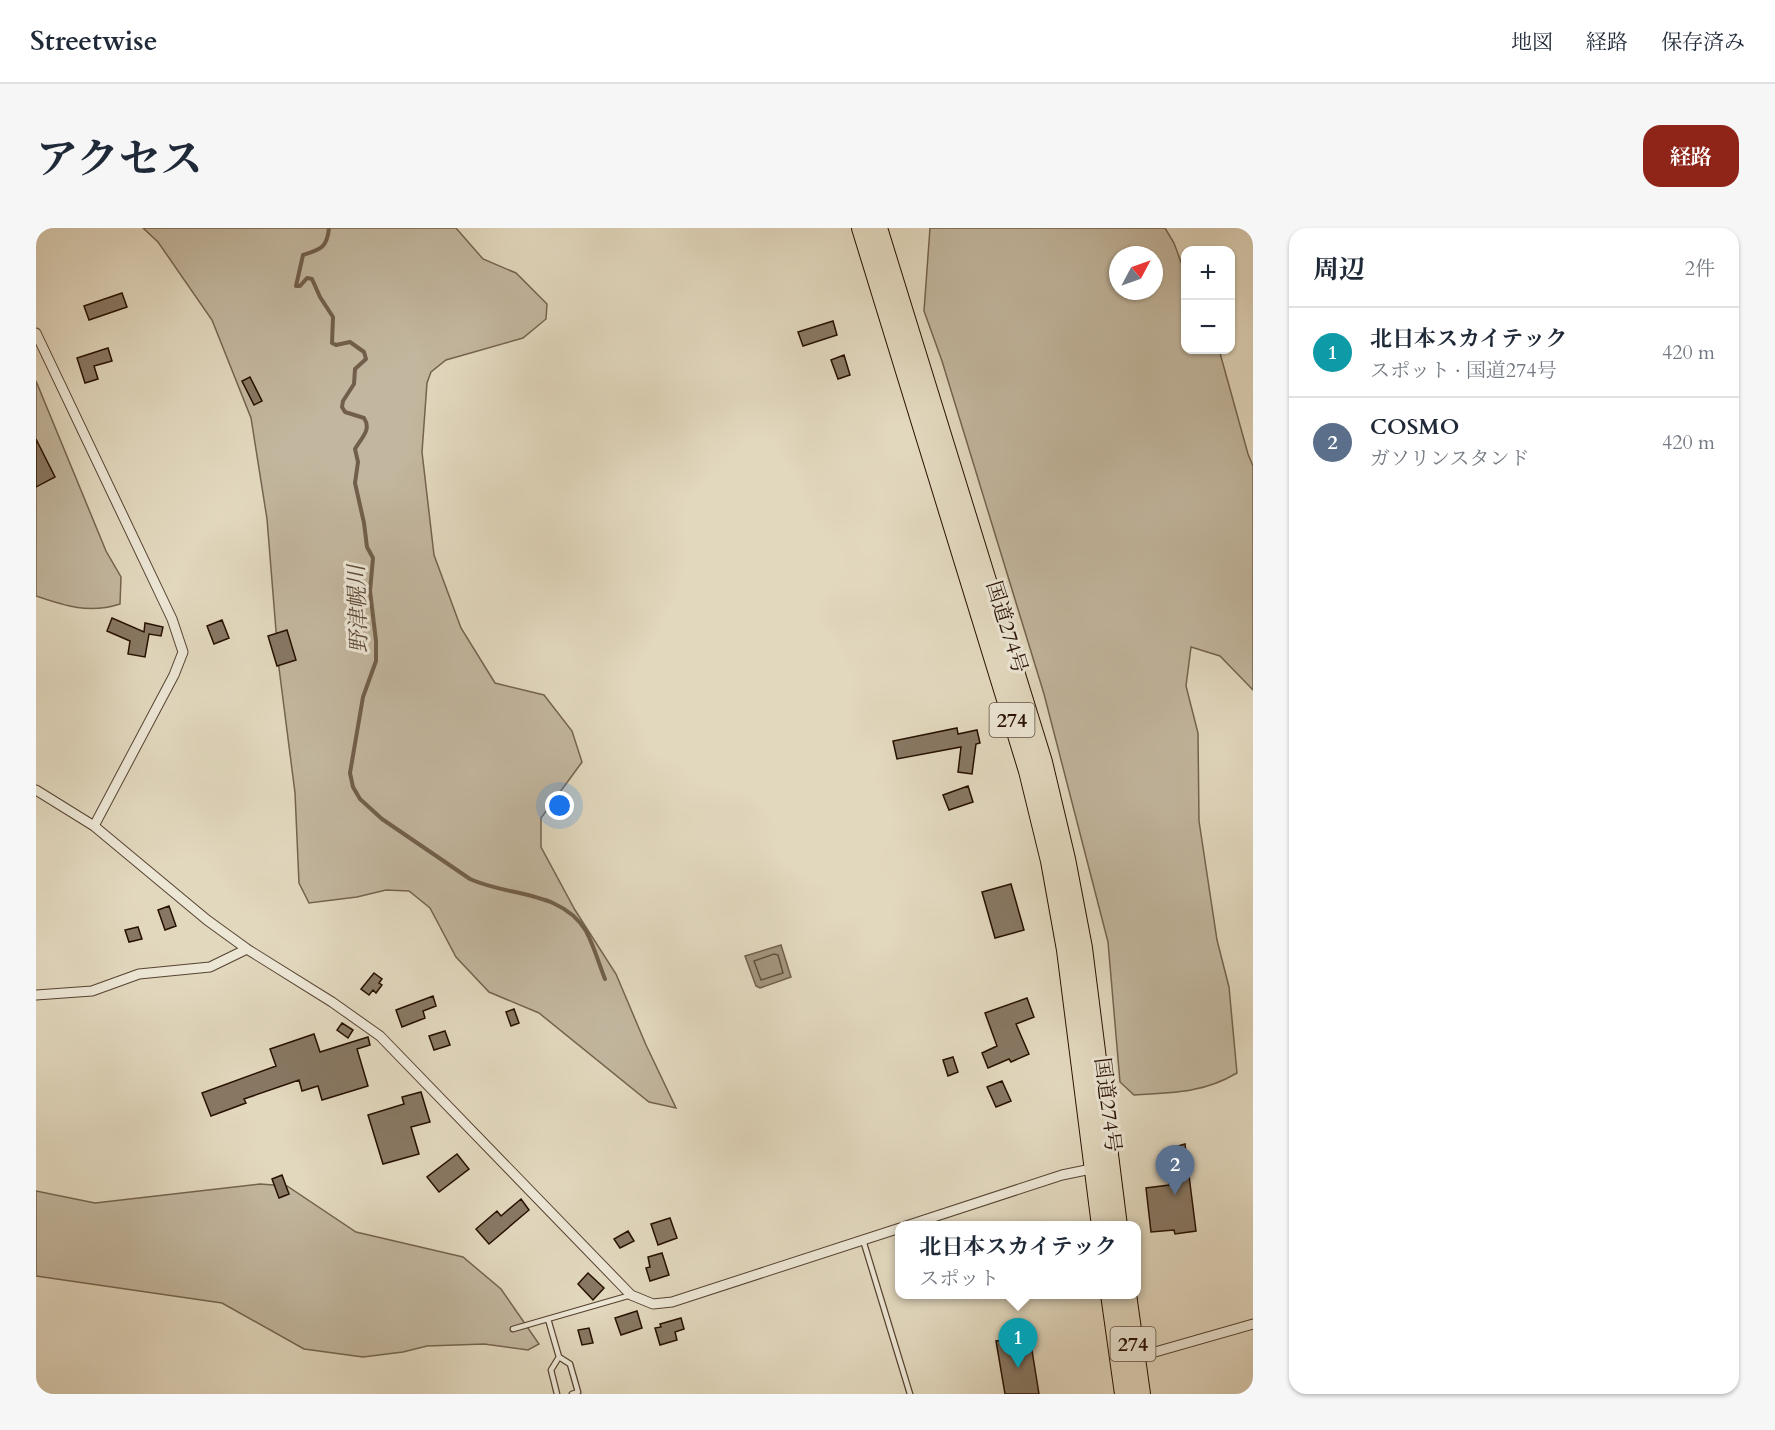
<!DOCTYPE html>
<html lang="ja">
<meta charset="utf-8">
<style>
body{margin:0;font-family:Cardo,"Noto Serif JP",serif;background:#f6f6f7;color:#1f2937}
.controls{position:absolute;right:18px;top:18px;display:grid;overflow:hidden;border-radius:12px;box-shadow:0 2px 4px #0004}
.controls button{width:54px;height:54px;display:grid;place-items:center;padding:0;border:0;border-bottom:2px solid #e0e1e3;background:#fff;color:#1f2937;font:30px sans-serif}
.compass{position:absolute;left:1073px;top:18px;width:54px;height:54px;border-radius:50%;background:#fff;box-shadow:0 2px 4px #0004;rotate:49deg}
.you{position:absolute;left:524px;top:578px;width:21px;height:21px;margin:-15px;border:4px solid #fff;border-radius:50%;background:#1a73e8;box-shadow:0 0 0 9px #1a73e833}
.badge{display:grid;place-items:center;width:39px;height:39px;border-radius:50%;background:#8f2418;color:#fff;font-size:20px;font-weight:700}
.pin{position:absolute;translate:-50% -50px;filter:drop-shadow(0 2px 3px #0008)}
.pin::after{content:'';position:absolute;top:32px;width:21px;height:18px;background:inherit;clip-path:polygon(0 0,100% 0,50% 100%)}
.popup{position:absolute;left:859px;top:993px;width:246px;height:78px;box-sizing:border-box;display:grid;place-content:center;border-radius:12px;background:#fff;filter:drop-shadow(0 2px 4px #0005);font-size:20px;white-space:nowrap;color:#747a83}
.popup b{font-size:22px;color:#1f2937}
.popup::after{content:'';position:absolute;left:50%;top:100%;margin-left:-12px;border:12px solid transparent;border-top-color:#fff}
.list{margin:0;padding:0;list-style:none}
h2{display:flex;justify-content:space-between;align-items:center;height:78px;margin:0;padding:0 24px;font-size:26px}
h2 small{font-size:20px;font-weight:400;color:#747a83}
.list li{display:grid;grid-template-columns:39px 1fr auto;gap:18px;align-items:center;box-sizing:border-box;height:90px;padding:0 24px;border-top:2px solid #e0e1e3}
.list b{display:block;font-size:22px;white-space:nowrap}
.list p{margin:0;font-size:20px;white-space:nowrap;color:#747a83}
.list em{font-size:20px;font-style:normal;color:#747a83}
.map{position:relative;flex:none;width:1217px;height:1166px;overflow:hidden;border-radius:18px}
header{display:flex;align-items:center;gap:36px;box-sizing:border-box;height:84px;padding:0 30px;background:#fff;border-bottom:2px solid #e0e1e3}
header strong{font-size:28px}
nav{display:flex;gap:33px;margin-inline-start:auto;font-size:21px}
.intro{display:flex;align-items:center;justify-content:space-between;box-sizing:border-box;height:144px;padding:0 36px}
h1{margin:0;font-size:42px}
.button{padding:15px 27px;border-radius:18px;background:#8f2418;color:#fff;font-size:21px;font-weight:700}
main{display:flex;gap:36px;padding:0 36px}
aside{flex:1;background:#fff;border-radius:18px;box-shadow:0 2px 4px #0004}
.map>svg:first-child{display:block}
.green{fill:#c2b69e;stroke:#74634f;stroke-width:1.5;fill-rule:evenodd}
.water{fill:#a2947d;stroke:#715f4b;stroke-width:1.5}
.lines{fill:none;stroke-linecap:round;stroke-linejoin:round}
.shore{stroke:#64523e;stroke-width:1.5}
.stream{stroke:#715f4b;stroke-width:4}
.building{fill:#887863;stroke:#271000;stroke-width:1.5}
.lane-casing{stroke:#564230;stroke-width:7}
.street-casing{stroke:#564230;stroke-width:11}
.highway-casing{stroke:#271000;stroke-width:20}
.lane{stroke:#ece6d5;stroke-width:4.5}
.street{stroke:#ece6d5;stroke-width:9}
.highway{stroke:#e2d8be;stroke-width:18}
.labels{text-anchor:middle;stroke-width:6;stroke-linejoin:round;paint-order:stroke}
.shield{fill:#ece6d5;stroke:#625040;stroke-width:1.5}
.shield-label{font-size:20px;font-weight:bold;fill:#271000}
.street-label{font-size:21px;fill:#271000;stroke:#ece6d5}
.water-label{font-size:22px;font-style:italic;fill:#5e4b38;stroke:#ece6d5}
</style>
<header>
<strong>Streetwise</strong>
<nav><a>地図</a><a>経路</a><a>保存済み</a></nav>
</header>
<div class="intro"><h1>アクセス</h1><a class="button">経路</a></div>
<main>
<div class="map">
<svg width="1217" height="1166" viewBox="0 0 1217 1166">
<rect width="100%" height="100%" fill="#e2d8be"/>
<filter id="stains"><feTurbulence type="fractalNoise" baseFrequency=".00333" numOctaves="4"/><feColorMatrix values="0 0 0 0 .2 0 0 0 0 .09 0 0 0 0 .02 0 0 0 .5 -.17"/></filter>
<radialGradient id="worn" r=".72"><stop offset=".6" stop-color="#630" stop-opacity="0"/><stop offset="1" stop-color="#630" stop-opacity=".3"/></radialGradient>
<path class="green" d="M 107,0 L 420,0 L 447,31 L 480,45 L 511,76 L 510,91 L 487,110 L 410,132 L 395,144 L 391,155 L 386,224 L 398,327 L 425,400 L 459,455 L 508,467 L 536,503 L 546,534 L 505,590 L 505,619 L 539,682 L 580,746 L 610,817 L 640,880 L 613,874 L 503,785 L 453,764 L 420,729 L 394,680 L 373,663 L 350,662 L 321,669 L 273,675 L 263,655 L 259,565 L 243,440 L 231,291 L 215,190 L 176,92 L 122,14 Z
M 894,0 L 1129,0 L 1138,15 L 1149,45 L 1150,122 L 1182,122 L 1184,125 L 1212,226 L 1217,238 L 1217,462 L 1184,428 L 1155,419 L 1150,458 L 1162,505 L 1163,593 L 1181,712 L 1193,759 L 1201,845 C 1167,865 1137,865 1098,867 L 1084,854 L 1072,714 L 1008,466 L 906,133 L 888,83 ZM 1082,27 L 1118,27 L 1118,63 L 1082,63 Z
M 0,153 L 70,323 L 85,349 L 84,376 C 53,386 29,378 0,368 Z
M 224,956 L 251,958 L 320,1004 L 427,1029 L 465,1061 L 503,1116 L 492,1122 L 448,1116 L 391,1118 L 367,1124 L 327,1129 L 268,1121 L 186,1075 L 0,1048 L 0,963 L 59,975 Z"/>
<path class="water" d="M 745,717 L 755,749 L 724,760 L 720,758 L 709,728 Z"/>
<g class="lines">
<path class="shore" d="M 738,726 L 742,727 L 747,745 L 725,752 L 718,733 Z"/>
<path class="stream" d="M 293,0 C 291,20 285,21 267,27 L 260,58 L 264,58 L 271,50 L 276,51 L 284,69 L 297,89 L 296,115 L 300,117 L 314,114 L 328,124 L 330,131 L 319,141 L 318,156 L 307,173 L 306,179 L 309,184 L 328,190 C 336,202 325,210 319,221 L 322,234 L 319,255 L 328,295 L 331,319 L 337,330 L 334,363 L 340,413 L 340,433 L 327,469 L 314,545 L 317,559 L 324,571 L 346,591 L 434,651 C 473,669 525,662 550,703 C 558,718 563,736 569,751"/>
</g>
<path class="building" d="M 86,65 L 91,79 L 53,92 L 48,78 Z
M 797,93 L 801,107 L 767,118 L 762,104 Z
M 72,120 L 76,133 L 58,138 L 62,151 L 49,155 L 41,130 Z
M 808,127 L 814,147 L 802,151 L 795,132 Z
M 214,149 L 226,173 L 218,177 L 206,153 Z
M 0,211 L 19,249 L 0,259 Z
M 76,390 L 108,404 L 109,395 L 127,399 L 125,408 L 113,406 L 109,429 L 92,426 L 94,413 L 71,403 Z
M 186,392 L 193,410 L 178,416 L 171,398 Z
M 251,402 L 260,432 L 241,438 L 232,408 Z
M 921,500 L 922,506 L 941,502 L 944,515 L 940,516 L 936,546 L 922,544 L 925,519 L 861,531 L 857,513 Z
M 932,558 L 937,574 L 913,582 L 907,567 Z
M 975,656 L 988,702 L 959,710 L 946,664 Z
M 133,678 L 140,698 L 129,702 L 122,682 Z
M 102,699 L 106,711 L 93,714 L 89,702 Z
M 338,745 L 346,751 L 343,755 L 346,757 L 340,765 L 337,762 L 333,767 L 325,761 Z
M 397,768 L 400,778 L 387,783 L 389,790 L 366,799 L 360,782 Z
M 991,770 L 998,789 L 980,796 L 993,826 L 975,834 L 973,831 L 952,840 L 946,825 L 961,818 L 949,785 Z
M 478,781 L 483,795 L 475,798 L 470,784 Z
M 306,795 L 317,802 L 312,810 L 301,802 Z
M 409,803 L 414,817 L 398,822 L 393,808 Z
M 278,806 L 284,824 L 332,809 L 334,817 L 321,821 L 332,858 L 286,872 L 282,858 L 266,863 L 263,852 L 208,871 L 210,875 L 175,888 L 166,865 L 240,838 L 234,821 Z
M 917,829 L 922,844 L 912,848 L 907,832 Z
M 966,853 L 975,873 L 960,879 L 951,859 Z
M 385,864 L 394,894 L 375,899 L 383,926 L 347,936 L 332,887 L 368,876 L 366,869 Z
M 1149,916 L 1160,1003 L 1139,1006 L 1138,1002 L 1115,1004 L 1110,960 L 1133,957 L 1128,922 Z
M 421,926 L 433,941 L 403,964 L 391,949 Z
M 246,947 L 253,966 L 243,970 L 236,951 Z
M 485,971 L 493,982 L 453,1016 L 440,1001 L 461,983 L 465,988 Z
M 634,990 L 641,1010 L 622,1017 L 615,996 Z
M 592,1003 L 598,1013 L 584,1020 L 578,1011 Z
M 626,1025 L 633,1047 L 614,1053 L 610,1040 L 614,1039 L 612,1029 Z
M 552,1045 L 568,1060 L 557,1072 L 542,1056 Z
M 601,1083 L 606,1100 L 585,1107 L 579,1090 Z
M 645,1090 L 648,1101 L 639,1104 L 641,1112 L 624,1117 L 619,1100 L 625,1099 L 624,1096 Z
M 553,1100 L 557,1115 L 546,1117 L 542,1102 Z
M 994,1110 L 1003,1166 L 969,1166 L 960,1113 Z"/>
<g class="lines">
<g class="lane-casing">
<path id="lane" d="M 827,1012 L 874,1166
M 512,1091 L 523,1129 L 534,1136 L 542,1164 L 536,1166
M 477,1101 L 595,1067
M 521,1166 L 515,1142 L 523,1129"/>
</g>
<g class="street-casing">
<path id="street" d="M 0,105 L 136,391 L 147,424 L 138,447 L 58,598
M 0,562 L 58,598 L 171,692 L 211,721 L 296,774 L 344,808 L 595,1067 L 617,1076 L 636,1074 L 864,1000
M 0,767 L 56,763 L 103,746 L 174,739 L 211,721
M 870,998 L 1026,947 L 1060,940
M 1098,1130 L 1217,1096"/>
</g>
<g class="highway-casing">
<path id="highway" d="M 825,0 L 992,543 L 1014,633 L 1030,722 L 1065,998
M 842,0 L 1007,534 L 1030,631 L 1047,720 L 1082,998
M 1074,1066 L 1088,1166
M 1091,1066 L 1105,1166"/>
</g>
<use href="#lane" class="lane"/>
<use href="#street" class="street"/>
<use href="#highway" class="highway"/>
</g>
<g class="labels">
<g class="shield">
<rect x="953.5" y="475" width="45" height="34" rx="4.5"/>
<rect x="1074.5" y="1099" width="45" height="34" rx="4.5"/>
</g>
<g class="shield-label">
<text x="976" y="499">274</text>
<text x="1097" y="1123">274</text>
</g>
<g class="street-label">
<text transform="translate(971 399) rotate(73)" y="7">国道274号</text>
<text transform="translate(1072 877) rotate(83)" y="7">国道274号</text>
</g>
<g class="water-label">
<text transform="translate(321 381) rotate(-92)" y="8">野津幌川</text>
</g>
</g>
<rect width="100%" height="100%" filter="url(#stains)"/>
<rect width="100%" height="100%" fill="url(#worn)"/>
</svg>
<div class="controls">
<button>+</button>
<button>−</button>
</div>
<svg class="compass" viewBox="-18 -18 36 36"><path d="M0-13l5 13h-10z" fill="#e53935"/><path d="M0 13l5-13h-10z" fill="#747a83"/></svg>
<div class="you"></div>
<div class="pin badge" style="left:982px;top:1140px;background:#0f9aa8">1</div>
<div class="popup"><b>北日本スカイテック</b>スポット</div>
<div class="pin badge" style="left:1139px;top:967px;background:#5c6f8a">2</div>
</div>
<aside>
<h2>周辺<small>2件</small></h2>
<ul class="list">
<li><span class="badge" style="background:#0f9aa8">1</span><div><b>北日本スカイテック</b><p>スポット · 国道274号</p></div><em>420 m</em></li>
<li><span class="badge" style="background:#5c6f8a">2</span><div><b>COSMO</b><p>ガソリンスタンド</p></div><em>420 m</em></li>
</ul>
</aside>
</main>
